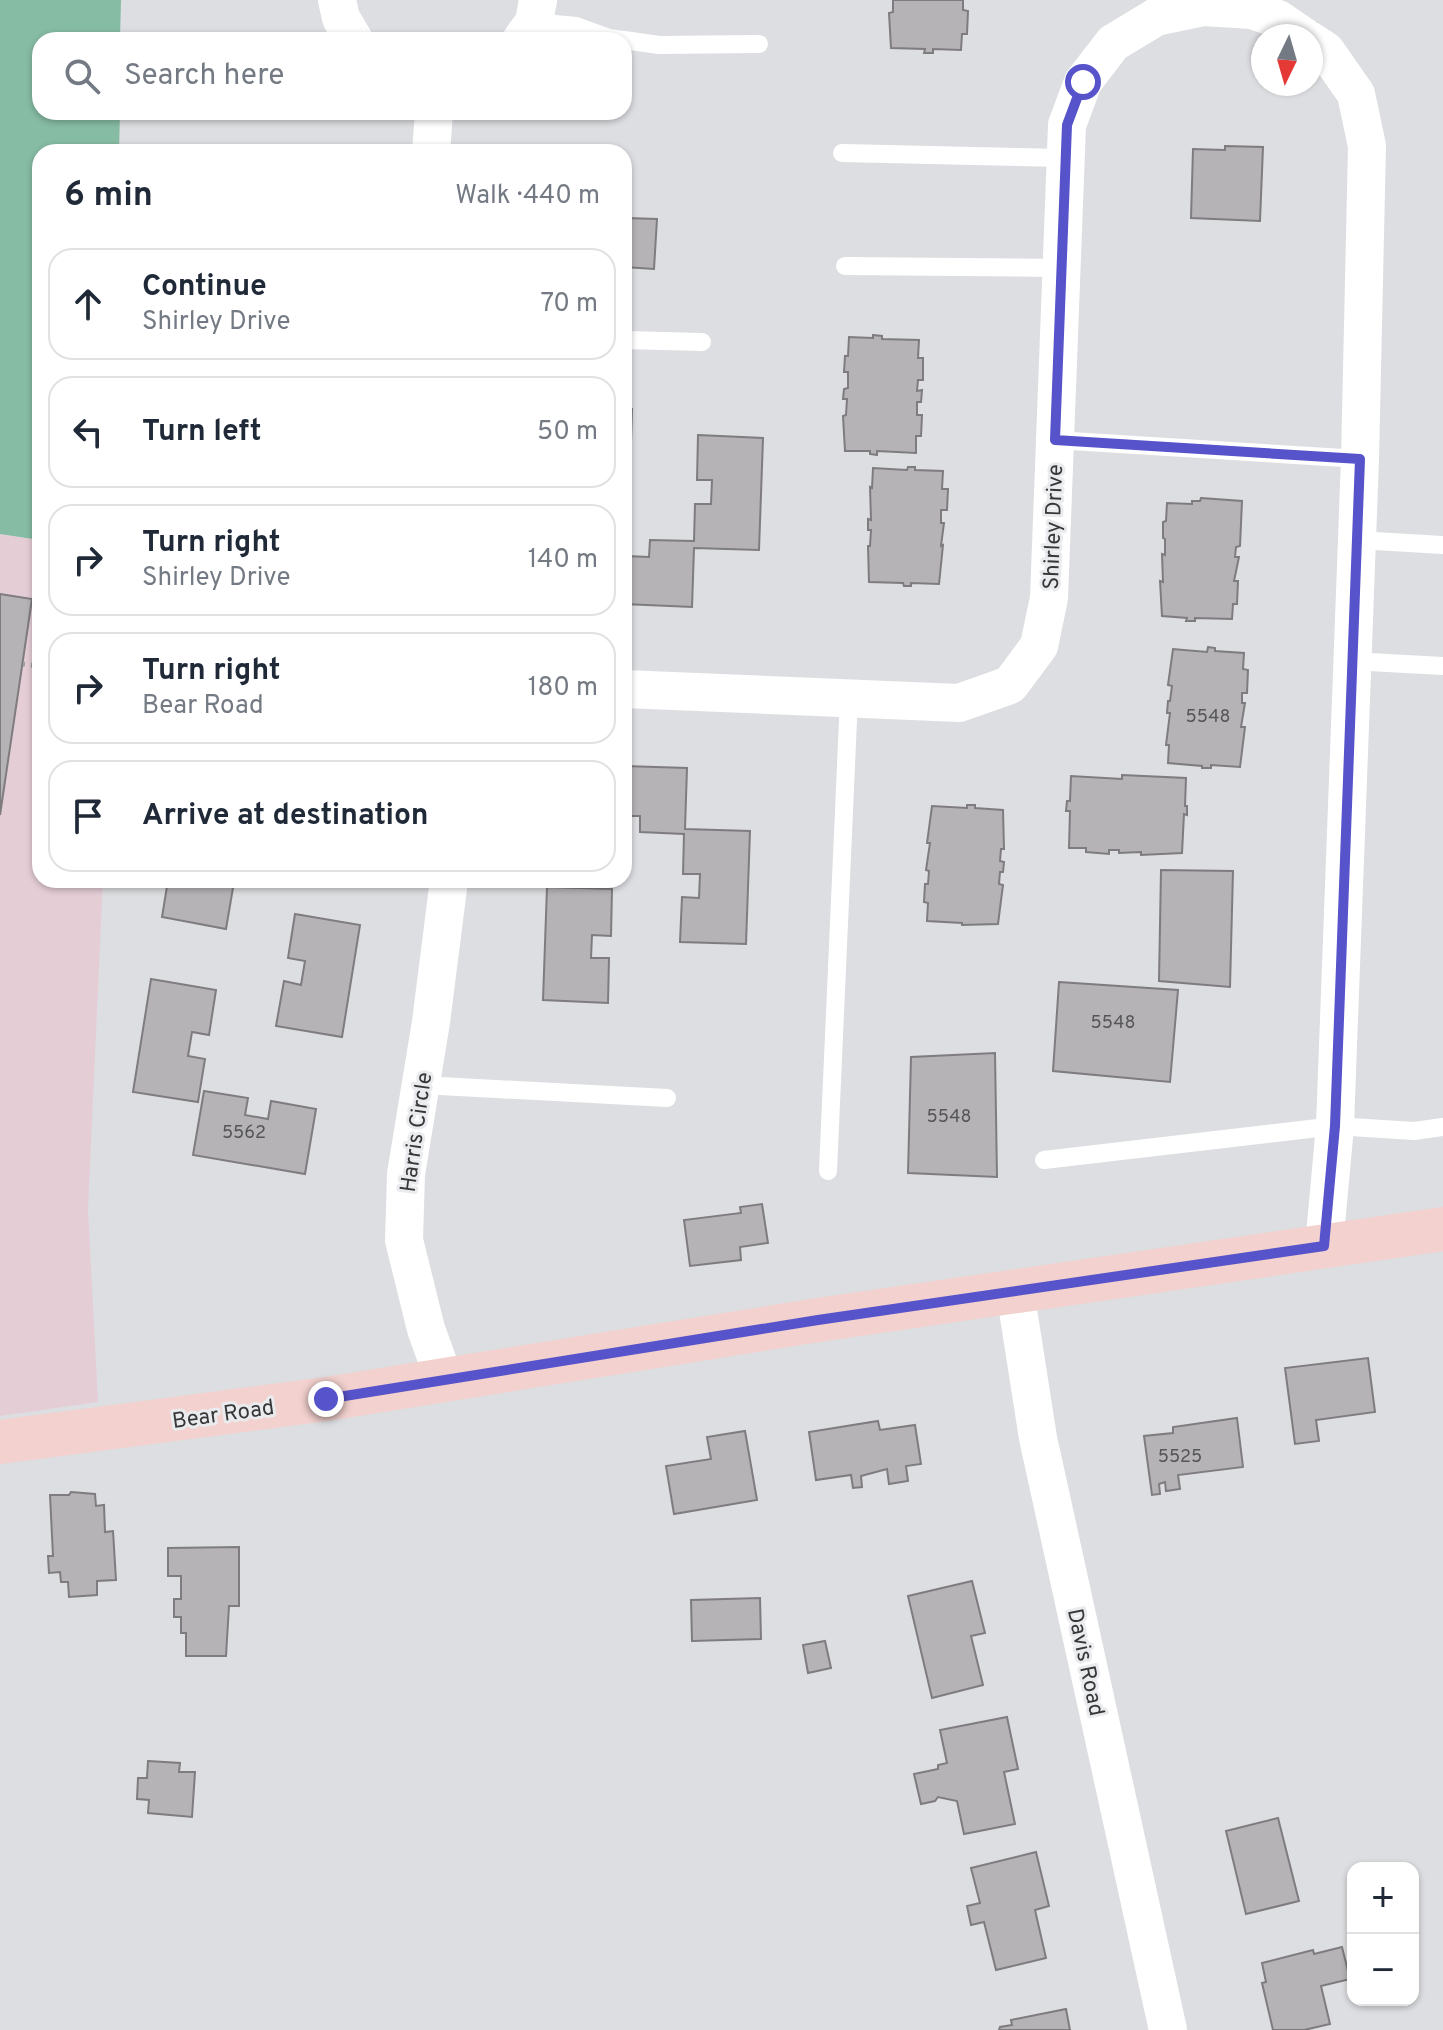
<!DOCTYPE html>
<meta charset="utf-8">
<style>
body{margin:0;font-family:Overpass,sans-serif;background:#f6f6f7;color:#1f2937}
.controls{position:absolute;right:24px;bottom:24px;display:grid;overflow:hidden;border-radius:16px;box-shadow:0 2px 6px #0004}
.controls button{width:72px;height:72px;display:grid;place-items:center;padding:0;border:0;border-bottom:2px solid #e0e1e3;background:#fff;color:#1f2937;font:40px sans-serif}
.compass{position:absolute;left:1251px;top:24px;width:72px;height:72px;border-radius:50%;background:#fff;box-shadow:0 2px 6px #0004;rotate:185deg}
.stop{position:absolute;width:24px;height:24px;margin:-18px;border:6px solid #5753ca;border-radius:50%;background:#fff}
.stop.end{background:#5753ca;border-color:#fff;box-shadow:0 2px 8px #0008}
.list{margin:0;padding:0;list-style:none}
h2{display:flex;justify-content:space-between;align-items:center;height:104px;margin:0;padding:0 32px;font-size:34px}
h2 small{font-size:26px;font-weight:400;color:#747a83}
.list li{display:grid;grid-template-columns:52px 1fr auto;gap:24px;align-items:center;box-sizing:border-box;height:112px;margin:0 16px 16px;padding:0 16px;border:2px solid #e0e1e3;border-radius:24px}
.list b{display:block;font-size:30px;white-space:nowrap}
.list p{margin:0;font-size:26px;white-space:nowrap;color:#747a83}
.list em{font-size:26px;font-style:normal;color:#747a83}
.icon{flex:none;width:44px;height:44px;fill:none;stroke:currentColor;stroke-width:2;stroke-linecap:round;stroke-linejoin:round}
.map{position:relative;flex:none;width:1443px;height:2030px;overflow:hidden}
.search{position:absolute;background:#fff;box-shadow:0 2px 6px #0004;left:32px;top:32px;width:600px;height:88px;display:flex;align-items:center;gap:20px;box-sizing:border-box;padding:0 28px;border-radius:24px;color:#747a83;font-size:30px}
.panel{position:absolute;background:#fff;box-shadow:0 2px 6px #0004;left:32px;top:144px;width:600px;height:744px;border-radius:24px}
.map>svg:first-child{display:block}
.education{fill:#e5cdd6}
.forest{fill:#86bca3}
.building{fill:#b5b3b5;stroke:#7f7c7f;stroke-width:2}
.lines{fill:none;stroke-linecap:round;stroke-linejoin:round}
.path{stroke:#9e9fa1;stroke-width:5;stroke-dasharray:2 6;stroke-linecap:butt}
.lane{stroke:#fff;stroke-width:18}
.street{stroke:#fff;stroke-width:38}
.secondary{stroke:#f2d1ce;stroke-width:44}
.route{stroke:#5753ca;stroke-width:10}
.labels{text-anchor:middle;stroke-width:6;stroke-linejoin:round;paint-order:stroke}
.number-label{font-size:18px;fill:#565657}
.street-label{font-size:22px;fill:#373738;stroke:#eaebee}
</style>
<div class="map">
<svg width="1443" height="2030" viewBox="0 0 1443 2030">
<rect width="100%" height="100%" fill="#dddee1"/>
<path class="education" d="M 0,534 L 40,540 L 40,880 L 103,880 L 88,1209 L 98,1402 L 0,1416 Z"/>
<path class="forest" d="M 0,0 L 121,0 L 120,40 L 40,40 L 40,112 L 120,112 L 119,152 L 40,152 L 40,540 L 0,534 Z"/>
<path class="building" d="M 893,0 L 963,0 L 963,10 L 968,11 L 967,34 L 962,34 L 961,50 L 933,49 L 933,53 L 924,53 L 925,49 L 891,48 L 889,13 L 893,12 Z
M 1225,146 L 1263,147 L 1260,221 L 1191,218 L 1193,149 L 1225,150 Z
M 624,204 L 627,204 L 626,218 L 657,219 L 654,269 L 624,267 Z
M 873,335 L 882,336 L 882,339 L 919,340 L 918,358 L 923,358 L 923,380 L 918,380 L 917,391 L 922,390 L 921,402 L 917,402 L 917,415 L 922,415 L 921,436 L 916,436 L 916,453 L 877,451 L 877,455 L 870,454 L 870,451 L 845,451 L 843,416 L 846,415 L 847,399 L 843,399 L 844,389 L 848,388 L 848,372 L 844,372 L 845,356 L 848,356 L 849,337 L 873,338 Z
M 624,409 L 632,409 L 630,475 L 624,475 Z
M 698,435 L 763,438 L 759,550 L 694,548 L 692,607 L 624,604 L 624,539 L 627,539 L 626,556 L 649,557 L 650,540 L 694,541 L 695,504 L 711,504 L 712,480 L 697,480 Z
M 908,467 L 915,467 L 915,470 L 943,471 L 942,489 L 948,489 L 947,510 L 941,510 L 941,523 L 944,523 L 941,546 L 943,545 L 939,584 L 911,583 L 911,586 L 904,586 L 903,583 L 869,582 L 868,546 L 870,546 L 871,530 L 868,530 L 868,519 L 871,520 L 870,487 L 872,488 L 873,468 L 907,470 Z
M 1201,498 L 1242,501 L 1240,546 L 1236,547 L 1235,557 L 1239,557 L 1234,581 L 1238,581 L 1237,604 L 1233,604 L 1232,619 L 1195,618 L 1195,621 L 1186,621 L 1187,618 L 1162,616 L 1160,581 L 1163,582 L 1162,554 L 1165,555 L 1165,539 L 1163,538 L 1163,522 L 1166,521 L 1167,503 L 1192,504 L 1192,501 L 1200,501 Z
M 0,594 L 32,599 L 0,815 Z
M 1208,647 L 1215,648 L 1215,651 L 1244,653 L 1243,669 L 1248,670 L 1247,693 L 1242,693 L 1242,703 L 1245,703 L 1241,727 L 1245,727 L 1240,767 L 1211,765 L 1211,768 L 1202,768 L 1202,766 L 1168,763 L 1169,745 L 1166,745 L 1170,713 L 1167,713 L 1168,701 L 1170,701 L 1172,686 L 1168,685 L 1173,649 L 1207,652 Z
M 624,766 L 687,768 L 685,829 L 750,831 L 746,944 L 680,942 L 682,897 L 699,898 L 700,874 L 683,874 L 684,834 L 640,832 L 640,816 L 624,816 Z
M 1122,775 L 1186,778 L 1185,806 L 1187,806 L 1187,815 L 1184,814 L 1182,853 L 1141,855 L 1141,852 L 1119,853 L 1119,850 L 1109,850 L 1109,854 L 1086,852 L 1086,848 L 1069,848 L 1070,811 L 1066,811 L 1067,801 L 1070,801 L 1071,776 L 1122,779 Z
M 967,805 L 975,805 L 975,808 L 1003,810 L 1004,849 L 1001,849 L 1000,861 L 1004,862 L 1003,872 L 1000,872 L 999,884 L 1003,885 L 998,924 L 962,925 L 962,923 L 927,921 L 928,903 L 924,902 L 925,884 L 928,884 L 929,871 L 926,870 L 930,843 L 927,843 L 932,806 L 967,808 Z
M 1161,870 L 1233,871 L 1230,987 L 1159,981 Z
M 168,880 L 234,882 L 226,929 L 162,917 Z
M 547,887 L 612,889 L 611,936 L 592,935 L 591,958 L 609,958 L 608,1003 L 543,1000 Z
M 295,914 L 360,925 L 342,1037 L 276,1026 L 284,981 L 301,985 L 305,961 L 288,958 Z
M 151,979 L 216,990 L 209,1035 L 192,1032 L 188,1056 L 205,1059 L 198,1102 L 133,1092 Z
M 1059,982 L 1178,990 L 1170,1082 L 1053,1071 Z
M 995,1053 L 997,1177 L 908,1173 L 911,1057 Z
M 204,1091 L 248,1098 L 245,1115 L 268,1119 L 271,1101 L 316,1109 L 305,1174 L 193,1155 Z
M 762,1204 L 768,1243 L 740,1247 L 741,1260 L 690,1266 L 684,1220 L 741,1213 L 740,1207 Z
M 1368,1358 L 1375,1412 L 1316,1420 L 1319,1441 L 1295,1444 L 1285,1368 Z
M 1237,1418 L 1243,1467 L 1178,1475 L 1180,1489 L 1166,1491 L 1165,1482 L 1159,1484 L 1160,1494 L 1152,1495 L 1144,1436 L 1173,1433 L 1173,1427 Z
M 878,1421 L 880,1430 L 915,1425 L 921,1464 L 906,1466 L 908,1481 L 889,1484 L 887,1469 L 861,1476 L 862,1487 L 853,1488 L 851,1475 L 816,1480 L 809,1432 Z
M 745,1431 L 757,1500 L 674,1514 L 666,1466 L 711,1459 L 707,1437 Z
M 71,1492 L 95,1494 L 96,1506 L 104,1505 L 105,1532 L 113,1531 L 116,1580 L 97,1581 L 97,1595 L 69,1597 L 68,1582 L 61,1582 L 60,1572 L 49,1573 L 48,1556 L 53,1556 L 50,1495 L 69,1495 Z
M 239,1547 L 239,1606 L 229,1606 L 226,1656 L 186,1656 L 186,1633 L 181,1633 L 181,1617 L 174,1617 L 174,1599 L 181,1599 L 181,1576 L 168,1576 L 168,1548 Z
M 972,1581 L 985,1633 L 971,1636 L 983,1685 L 932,1698 L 908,1596 Z
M 760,1598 L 761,1639 L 692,1641 L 691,1600 Z
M 825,1641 L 831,1668 L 808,1673 L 803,1645 Z
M 1007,1717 L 1018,1769 L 1004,1772 L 1015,1824 L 964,1834 L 957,1801 L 938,1797 L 935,1801 L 921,1804 L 914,1774 L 938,1769 L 938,1765 L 947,1763 L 940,1730 Z
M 148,1761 L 180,1763 L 179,1772 L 195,1772 L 192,1817 L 148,1813 L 149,1800 L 137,1799 L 138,1778 L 147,1778 Z
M 1278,1818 L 1299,1901 L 1246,1914 L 1226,1831 Z
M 1036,1852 L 1049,1906 L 1035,1910 L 1046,1958 L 996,1970 L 984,1922 L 971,1925 L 967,1906 L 980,1903 L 971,1868 Z
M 1342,1947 L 1350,1979 L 1321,1986 L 1330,2024 L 1304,2030 L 1273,2030 L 1262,1983 L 1266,1982 L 1262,1963 L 1313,1950 L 1314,1954 Z
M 1066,2009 L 1070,2030 L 999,2030 L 1000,2027 L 1012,2025 L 1011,2020 Z"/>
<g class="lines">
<path class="path" d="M 23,664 L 40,666
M 38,734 L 40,719"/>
<path class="lane" d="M 534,22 L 576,26 L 609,38 L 622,40
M 624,40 L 659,45 L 759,44
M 842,153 L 1065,158
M 845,266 L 1061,268
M 624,340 L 702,342
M 1055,440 L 1360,459
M 1357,540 L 1443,545
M 1351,661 L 1443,666
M 421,1085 L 667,1098
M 1044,1160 L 1335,1126 L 1414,1131 L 1443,1127
M 828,1171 L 849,698"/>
<path class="street" d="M 337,0 L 341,18 L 354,40
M 521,40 L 534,22 L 538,0
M 1311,41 L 1326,51 L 1356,94 L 1367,146 L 1360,459 L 1335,1126 L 1324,1246
M 431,152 L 434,112
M 624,689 L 959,703 L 1010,685 L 1039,646 L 1049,598 L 1067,125 L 1083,82 L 1113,43 L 1156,17 L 1204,7 L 1252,10 L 1278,19 L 1303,36
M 1015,1291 L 1038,1438 L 1168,2030
M 444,1379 L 426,1329 L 404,1240 L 406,1174 L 431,1022 L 449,880"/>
<path class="secondary" d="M 0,1442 L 326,1399 L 818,1320 L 1443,1229"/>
</g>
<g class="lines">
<path class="route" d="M 326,1399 L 818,1320 L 1324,1246 L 1335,1126 L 1360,459 L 1055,440 L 1067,125 L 1083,82"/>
</g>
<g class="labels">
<g class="number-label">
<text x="1208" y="722">5548</text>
<text x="1113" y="1028">5548</text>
<text x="949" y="1122">5548</text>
<text x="244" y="1138">5562</text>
<text x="1180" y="1462">5525</text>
</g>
<g class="street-label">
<text transform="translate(1052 527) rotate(-88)" y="8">Shirley Drive</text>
<text transform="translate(415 1132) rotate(-82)" y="8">Harris Circle</text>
<text transform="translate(223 1413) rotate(-8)" y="8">Bear Road</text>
<text transform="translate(1087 1662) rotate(78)" y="8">Davis Road</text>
</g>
</g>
</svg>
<div class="controls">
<button>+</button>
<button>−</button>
</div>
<svg class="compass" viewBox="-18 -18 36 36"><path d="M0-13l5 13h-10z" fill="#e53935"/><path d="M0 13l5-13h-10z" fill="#747a83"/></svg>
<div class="stop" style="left:1083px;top:82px"></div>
<div class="stop end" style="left:326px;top:1399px"></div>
<div class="search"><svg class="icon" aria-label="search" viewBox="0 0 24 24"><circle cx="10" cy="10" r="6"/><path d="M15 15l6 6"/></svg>Search here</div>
<section class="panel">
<h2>6 min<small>Walk · 440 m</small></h2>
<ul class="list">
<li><svg class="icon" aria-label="ahead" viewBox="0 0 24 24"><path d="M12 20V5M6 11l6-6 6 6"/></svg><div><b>Continue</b><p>Shirley Drive</p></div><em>70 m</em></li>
<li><svg class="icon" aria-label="left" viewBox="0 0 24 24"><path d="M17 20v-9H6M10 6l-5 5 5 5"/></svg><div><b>Turn left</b></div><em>50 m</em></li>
<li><svg class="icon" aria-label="right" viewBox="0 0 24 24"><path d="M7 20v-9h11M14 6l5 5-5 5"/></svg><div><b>Turn right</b><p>Shirley Drive</p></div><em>140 m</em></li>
<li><svg class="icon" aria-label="right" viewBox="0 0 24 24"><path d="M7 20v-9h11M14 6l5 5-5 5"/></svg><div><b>Turn right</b><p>Bear Road</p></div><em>180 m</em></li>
<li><svg class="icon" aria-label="arrive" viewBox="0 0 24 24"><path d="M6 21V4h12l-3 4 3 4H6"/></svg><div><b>Arrive at destination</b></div></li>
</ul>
</section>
</div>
